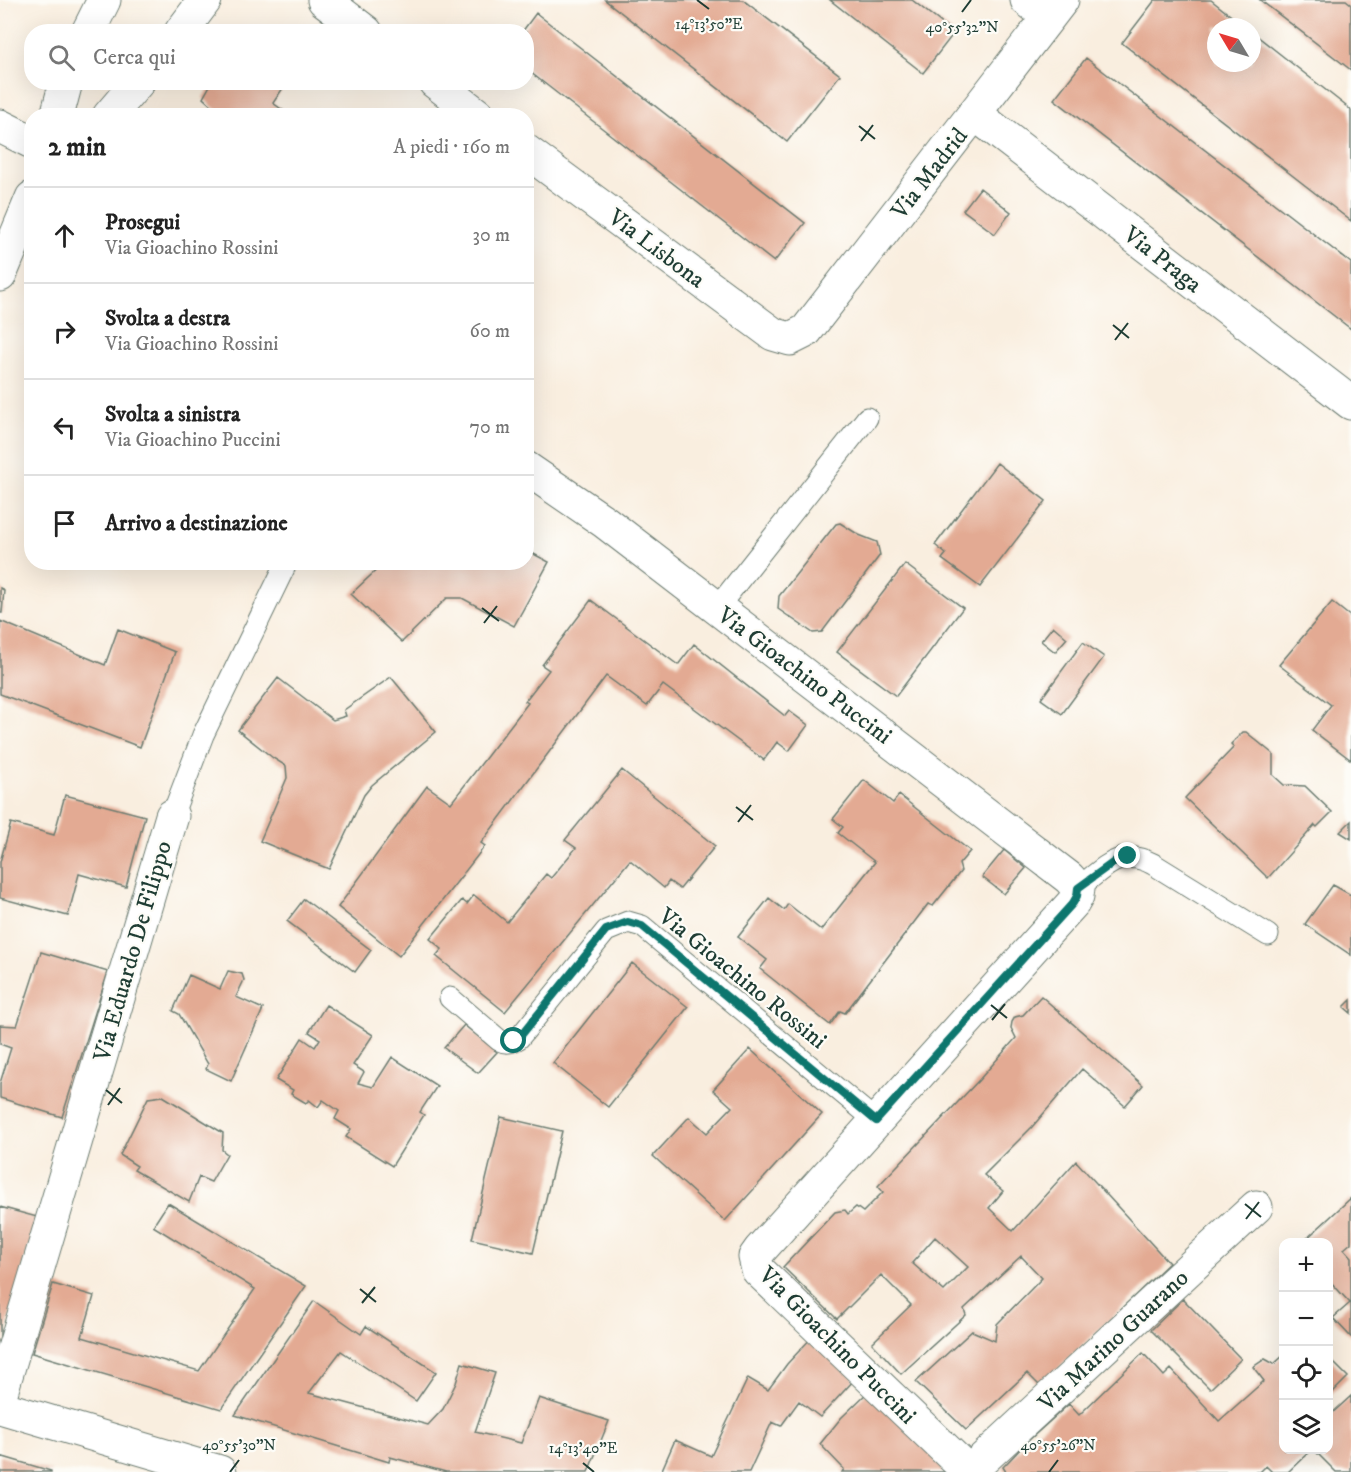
<!DOCTYPE html>
<html lang="it">
<meta charset="utf-8">
<style>
body{margin:0;font-family:"IM FELL DW Pica",serif;background:#f6f6f6;color:#222}
.controls{position:absolute;right:18px;bottom:18px;display:grid;overflow:hidden;border-radius:12px;box-shadow:0 6px 24px #0002}
.controls button{width:54px;height:54px;display:grid;place-items:center;padding:0;border:0;border-bottom:2px solid #e0e0e0;background:#fff;color:#222;font:30px sans-serif}
.compass{position:absolute;left:1207px;top:18px;width:54px;height:54px;border-radius:50%;background:#fff;box-shadow:0 6px 24px #0002;rotate:308deg}
.stop{position:absolute;width:18px;height:18px;margin:-14px;border:4px solid #0f766e;border-radius:50%;background:#fff}
.stop.end{background:#0f766e;border-color:#fff;box-shadow:0 2px 6px #0008}
.list{margin:0;padding:0;list-style:none}
h2{display:flex;justify-content:space-between;align-items:center;height:78px;margin:0;padding:0 24px;font-size:26px}
h2 small{font-size:20px;font-weight:400;color:#767676}
.list li{display:grid;grid-template-columns:39px 1fr auto;gap:18px;align-items:center;box-sizing:border-box;height:96px;padding:0 24px;border-top:2px solid #e0e0e0}
.list b{display:block;font-size:22px;white-space:nowrap}
.list p{margin:0;font-size:20px;white-space:nowrap;color:#767676}
.list em{font-size:20px;font-style:normal;color:#767676}
.icon{flex:none;width:33px;height:33px;fill:none;stroke:currentColor;stroke-width:2;stroke-linecap:round;stroke-linejoin:round}
.map{position:relative;flex:none;width:1351px;height:1472px;overflow:hidden}
.search{position:absolute;background:#fff;box-shadow:0 6px 24px #0002;left:24px;top:24px;width:510px;height:66px;display:flex;align-items:center;gap:15px;box-sizing:border-box;padding:0 21px;border-radius:24px;color:#767676;font-size:22px}
.panel{position:absolute;background:#fff;box-shadow:0 6px 24px #0002;left:24px;top:108px;width:510px;height:462px;border-radius:24px}
.map>svg:first-child{display:block}
.building{fill:#e3aa93;fill-rule:evenodd}
.lines{fill:none;stroke-linecap:round;stroke-linejoin:round}
.lane-casing{stroke:#6b7b70;stroke-width:23}
.street-casing{stroke:#6b7b70;stroke-width:35}
.primary-casing{stroke:#6b7b70;stroke-width:35}
.lane{stroke:#fff;stroke-width:21}
.street{stroke:#fff;stroke-width:33}
.primary{stroke:#fff;stroke-width:33}
.route{stroke:#0f766e;stroke-width:8}
.ticks{fill:none;stroke:#1f3d34;stroke-width:2}
.labels{text-anchor:middle;stroke-width:4.5;stroke-linejoin:round;paint-order:stroke}
.street-label{font-size:24px;fill:#1f3d34;stroke:#fdfcf7}
.ticks-label{font-size:15px;text-anchor:middle;fill:#1f3d34;stroke:#fdfcf7;stroke-width:4.5;stroke-linejoin:round;paint-order:stroke}
</style>
<div class="map">
<svg width="1351" height="1472" viewBox="0 0 1351 1472">
<rect width="100%" height="100%" fill="#fdfcf7"/>
<filter id="ink" filterUnits="userSpaceOnUse"><feTurbulence type="fractalNoise" baseFrequency=".0167" numOctaves="2"/><feDisplacementMap in="SourceGraphic" scale="12" xChannelSelector="R" yChannelSelector="G"/><feConvolveMatrix kernelMatrix="1 2 1 2 8 2 1 2 1" color-interpolation-filters="sRGB"/></filter>
<filter id="wash" filterUnits="userSpaceOnUse"><feTurbulence type="fractalNoise" baseFrequency=".008" numOctaves="4" result="noise"/><feDisplacementMap in="SourceGraphic" scale="24" xChannelSelector="R" yChannelSelector="G"/><feGaussianBlur stdDeviation="1.35" result="paint"/><feColorMatrix in="noise" values="0 0 0 0 0 0 0 0 0 0 0 0 0 0 0 0 0 1.4 0 .05"/><feComposite in="paint" operator="in"/></filter>
<g filter="url(#wash)">
<rect width="100%" height="100%" fill="#f9eedf"/>
<g id="blocks">
<path class="building" d="M 605,0 L 743,0 L 840,75 L 787,142 Z
M 830,0 L 912,0 L 954,33 L 923,73 Z
M 1155,0 L 1211,0 L 1245,27 L 1216,27 L 1216,63 L 1252,63 L 1252,32 L 1351,110 L 1351,221 L 1122,43 Z
M 1260,0 L 1346,0 L 1351,4 L 1351,70 Z
M 536,13 L 805,223 L 774,262 L 526,69 L 526,32 L 522,32 Z
M 1086,58 L 1351,263 L 1351,329 L 1054,99 Z
M 212,82 L 287,82 L 273,103 L 291,116 L 223,116 L 203,98 Z
M 329,110 L 338,116 L 323,116 Z
M 980,188 L 1011,212 L 995,234 L 963,210 Z
M 997,463 L 1046,501 L 980,587 L 942,559 L 946,554 L 935,545 Z
M 840,523 L 859,535 L 877,542 L 880,555 L 822,632 L 813,633 L 778,609 L 779,596 L 836,524 Z
M 526,550 L 549,562 L 514,626 L 462,598 L 447,598 L 402,642 L 351,594 L 385,562 L 526,562 Z
M 905,564 L 963,608 L 896,696 L 837,652 Z
M 0,588 L 4,590 L 2,613 L 0,613 Z
M 591,600 L 678,665 L 694,644 L 785,716 L 789,711 L 808,725 L 789,751 L 777,742 L 764,760 L 663,685 L 647,706 L 606,676 L 481,843 L 485,846 L 399,956 L 338,907 L 427,786 L 451,803 L 528,703 L 525,701 L 549,670 L 542,665 Z
M 1332,602 L 1351,617 L 1351,760 L 1312,730 L 1331,705 L 1279,665 Z
M 0,621 L 105,665 L 118,629 L 175,652 L 140,747 L 0,694 Z
M 1053,626 L 1067,638 L 1055,652 L 1041,641 Z
M 1083,642 L 1104,657 L 1062,714 L 1041,699 Z
M 391,677 L 436,732 L 372,785 L 364,795 L 329,869 L 260,841 L 287,778 L 286,766 L 273,758 L 238,730 L 278,678 L 333,720 L 346,716 L 344,710 Z
M 1243,732 L 1246,732 L 1273,754 L 1273,775 L 1284,785 L 1305,786 L 1332,812 L 1317,827 L 1315,825 L 1268,878 L 1185,798 L 1234,747 L 1231,744 Z
M 622,770 L 715,846 L 680,889 L 669,881 L 664,888 L 630,860 L 505,1012 L 436,956 L 442,949 L 430,939 L 462,900 L 467,904 L 474,895 L 507,922 L 546,874 L 551,878 L 576,848 L 565,840 Z
M 864,780 L 893,803 L 899,795 L 970,851 L 959,864 L 961,871 L 933,906 L 928,904 L 845,1013 L 840,1011 L 830,1025 L 760,969 L 767,960 L 738,937 L 769,898 L 784,910 L 788,904 L 821,930 L 875,862 L 838,833 L 843,827 L 833,819 Z
M 65,795 L 145,816 L 126,887 L 79,874 L 68,916 L 0,898 L 0,862 L 11,823 L 54,835 Z
M 1351,821 L 1351,839 L 1340,832 Z
M 1004,850 L 1026,868 L 1004,894 L 982,877 Z
M 1333,885 L 1351,895 L 1351,955 L 1305,924 Z
M 304,899 L 371,950 L 355,972 L 287,921 Z
M 41,952 L 108,972 L 62,1117 L 0,1098 L 0,1083 L 11,1048 L 0,1044 L 0,1025 L 17,1026 Z
M 632,963 L 688,1007 L 608,1107 L 553,1063 Z
M 228,971 L 242,974 L 244,980 L 236,997 L 263,1009 L 231,1081 L 206,1069 L 208,1064 L 179,1014 L 173,1011 L 189,975 L 220,989 Z
M 1041,996 L 1143,1085 L 1125,1106 L 1082,1069 L 1032,1127 L 984,1175 L 1003,1191 L 989,1208 L 1013,1231 L 1076,1161 L 1169,1263 L 1040,1386 L 1027,1373 L 966,1430 L 916,1382 L 972,1331 L 995,1341 L 997,1324 L 1042,1278 L 1021,1256 L 964,1309 L 966,1315 L 901,1374 L 872,1343 L 911,1305 L 881,1275 L 837,1319 L 783,1267 L 835,1212 L 845,1210 L 848,1214 L 856,1207 L 863,1212 L 883,1192 L 878,1186 L 979,1080 L 1016,1038 L 1011,1028 L 1012,1022 L 1015,1017 L 1023,1015 ZM 935,1237 L 968,1267 L 944,1291 L 912,1263 Z
M 1351,1000 L 1351,1013 L 1344,1007 Z
M 326,1005 L 373,1035 L 353,1065 L 364,1072 L 358,1083 L 373,1087 L 392,1057 L 437,1086 L 420,1112 L 424,1115 L 392,1166 L 346,1137 L 351,1129 L 335,1119 L 339,1111 L 323,1100 L 318,1107 L 309,1100 L 306,1103 L 291,1094 L 293,1090 L 276,1080 L 302,1038 L 315,1047 L 320,1039 L 309,1032 Z
M 464,1025 L 497,1052 L 478,1073 L 444,1048 Z
M 750,1049 L 822,1114 L 725,1221 L 653,1156 L 689,1117 L 707,1133 L 732,1107 L 713,1090 Z
M 163,1096 L 223,1133 L 222,1150 L 227,1154 L 211,1182 L 199,1177 L 189,1202 L 134,1170 L 137,1166 L 120,1155 L 148,1098 Z
M 501,1117 L 562,1131 L 533,1253 L 472,1239 Z
M 1351,1198 L 1351,1243 L 1344,1249 L 1351,1257 L 1351,1337 L 1333,1318 L 1350,1303 L 1328,1279 L 1328,1242 L 1303,1242 Z
M 168,1203 L 306,1286 L 221,1409 L 32,1353 L 53,1284 L 94,1296 L 82,1337 L 199,1371 L 255,1289 L 153,1226 Z
M 0,1207 L 37,1217 L 0,1353 Z
M 1183,1299 L 1241,1359 L 1210,1389 L 1151,1330 Z
M 314,1301 L 361,1334 L 366,1326 L 436,1372 L 416,1401 L 341,1351 L 309,1393 L 428,1425 L 443,1409 L 456,1383 L 462,1363 L 495,1373 L 475,1432 L 521,1443 L 539,1398 L 609,1421 L 588,1472 L 446,1472 L 390,1457 L 389,1462 L 235,1415 Z
M 814,1335 L 855,1379 L 820,1417 L 799,1401 L 781,1426 L 772,1422 L 749,1472 L 661,1472 L 675,1440 L 711,1456 L 748,1378 L 768,1390 L 787,1364 Z
M 1143,1353 L 1164,1376 L 1171,1369 L 1219,1421 L 1264,1381 L 1253,1367 L 1265,1359 L 1274,1364 L 1284,1355 L 1284,1450 L 1311,1450 L 1288,1472 L 1272,1472 L 1266,1466 L 1260,1472 L 1006,1472 L 1003,1467 L 1028,1441 L 1069,1404 L 1079,1415 Z
M 1328,1357 L 1348,1377 L 1328,1397 Z
M 870,1390 L 948,1472 L 842,1472 L 844,1469 L 820,1444 L 841,1418 Z
M 1351,1396 L 1351,1472 L 1336,1472 L 1314,1450 L 1328,1450 L 1328,1417 Z
M 0,1456 L 51,1471 L 51,1472 L 0,1472 Z"/>
</g>
</g>
<g filter="url(#ink)">
<use href="#blocks" fill-opacity="0" stroke="#6b7b70" stroke-width="1.5"/>
<g class="lines">
<g class="lane-casing">
<path id="lane" d="M 717,608 L 867,418
M 172,816 L 203,735 L 287,562
M 1078,888 C 1104,869 1119,846 1153,864 L 1268,935
M 450,998 L 499,1040 C 507,1044 512,1042 519,1038 L 606,931 L 628,922 L 642,926 L 876,1121"/>
</g>
<g class="street-casing">
<path id="street" d="M 324,0 L 366,32
M 1027,0 L 1049,17
M 88,32 L 104,0
M 181,32 L 205,0
M 435,82 L 479,116
M 975,114 L 1351,403
M 57,116 L 66,82
M 109,116 L 138,82
M 0,126 L 32,142
M 526,151 L 773,334 L 790,339 L 806,331 L 1062,0
M 0,275 L 32,198
M 526,468 L 605,522 L 1069,878 L 1078,888 L 1077,896 L 1073,903 L 760,1250 L 755,1257 L 758,1270 L 969,1472
M 0,1396 L 172,816
M 969,1472 L 1256,1207"/>
</g>
<g class="primary-casing">
<path id="primary" d="M 0,1407 L 220,1472"/>
</g>
<use href="#lane" class="lane"/>
<use href="#street" class="street"/>
<use href="#primary" class="primary"/>
</g>
</g>
<g class="lines" filter="url(#ink)">
<path class="route" d="M 514,1041 L 519,1038 L 606,930 L 628,922 L 642,926 L 876,1121 L 1073,903 L 1077,896 L 1078,888 L 1118,859 L 1128,856"/>
</g>
<path class="ticks" d="M 697,0 L 709,9M 962,12 L 971,0M 859,126 L 875,139M 861,141 L 873,125M 1113,325 L 1129,338M 1115,340 L 1128,323M 482,608 L 499,621M 484,623 L 497,606M 736,807 L 753,820M 738,822 L 751,805M 991,1005 L 1007,1018M 992,1020 L 1005,1004M 106,1090 L 122,1103M 108,1105 L 120,1088M 1245,1204 L 1261,1217M 1246,1219 L 1259,1202M 360,1289 L 376,1302M 362,1303 L 375,1287M 583,1463 L 594,1472M 230,1472 L 239,1460M 1049,1472 L 1058,1460"/>
<g class="labels">
<g class="street-label">
<text transform="translate(929 173) rotate(-52)" y="8">Via Madrid</text>
<text transform="translate(657 248) rotate(37)" y="8">Via Lisbona</text>
<text transform="translate(1163 259) rotate(38)" y="8">Via Praga</text>
<text transform="translate(805 675) rotate(37)" y="8">Via Gioachino Puccini</text>
<text transform="translate(132 951) rotate(-74)" y="8">Via Eduardo De Filippo</text>
<text transform="translate(743 978) rotate(39)" y="8">Via Gioachino Rossini</text>
<text transform="translate(1113 1340) rotate(-43)" y="8">Via Marino Guarano</text>
<text transform="translate(838 1345) rotate(45)" y="8">Via Gioachino Puccini</text>
</g>
</g>
<g class="ticks-label">
<text x="709" y="29">14°13'50"E</text>
<text x="962" y="32">40°55'32"N</text>
<text x="239" y="1450">40°55'30"N</text>
<text x="1058" y="1450">40°55'26"N</text>
<text x="583" y="1453">14°13'40"E</text>
</g>
</svg>
<div class="controls">
<button>+</button>
<button>−</button>
<button><svg class="icon" aria-label="locate" viewBox="0 0 24 24"><circle cx="12" cy="12" r="6"/><path d="M12 2v4M12 18v4M2 12h4M18 12h4"/></svg></button>
<button><svg class="icon" aria-label="layers" viewBox="0 0 24 24"><path d="M12 4l9 5-9 5-9-5zM3 14l9 5 9-5"/></svg></button>
</div>
<svg class="compass" viewBox="-18 -18 36 36"><path d="M0-13l5 13h-10z" fill="#e53935"/><path d="M0 13l5-13h-10z" fill="#767676"/></svg>
<div class="stop" style="left:514px;top:1041px"></div>
<div class="stop end" style="left:1128px;top:856px"></div>
<div class="search"><svg class="icon" aria-label="search" viewBox="0 0 24 24"><circle cx="10" cy="10" r="6"/><path d="M15 15l6 6"/></svg>Cerca qui</div>
<section class="panel">
<h2>2 min<small>A piedi · 160 m</small></h2>
<ul class="list">
<li><svg class="icon" aria-label="ahead" viewBox="0 0 24 24"><path d="M12 20V5M6 11l6-6 6 6"/></svg><div><b>Prosegui</b><p>Via Gioachino Rossini</p></div><em>30 m</em></li>
<li><svg class="icon" aria-label="right" viewBox="0 0 24 24"><path d="M7 20v-9h11M14 6l5 5-5 5"/></svg><div><b>Svolta a destra</b><p>Via Gioachino Rossini</p></div><em>60 m</em></li>
<li><svg class="icon" aria-label="left" viewBox="0 0 24 24"><path d="M17 20v-9H6M10 6l-5 5 5 5"/></svg><div><b>Svolta a sinistra</b><p>Via Gioachino Puccini</p></div><em>70 m</em></li>
<li><svg class="icon" aria-label="arrive" viewBox="0 0 24 24"><path d="M6 21V4h12l-3 4 3 4H6"/></svg><div><b>Arrivo a destinazione</b></div></li>
</ul>
</section>
</div>
